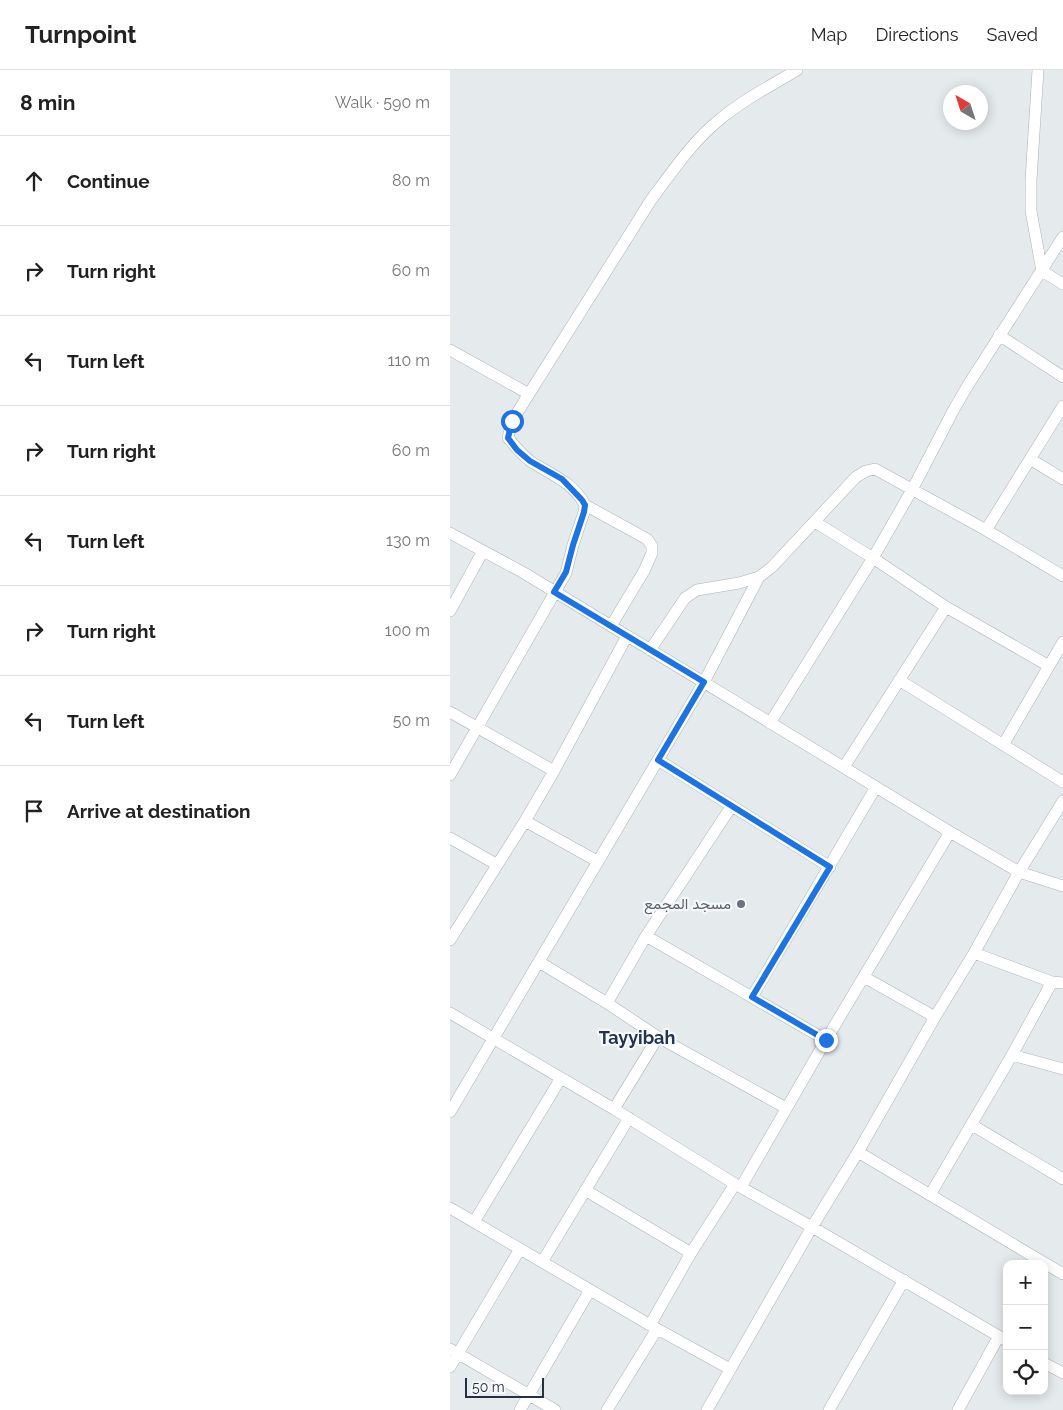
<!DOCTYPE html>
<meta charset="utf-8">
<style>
body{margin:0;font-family:Raleway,Vazirmatn,sans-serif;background:#f6f6f6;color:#222}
.controls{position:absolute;right:15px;bottom:15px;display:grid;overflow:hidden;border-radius:10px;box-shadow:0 2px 12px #0003}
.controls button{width:45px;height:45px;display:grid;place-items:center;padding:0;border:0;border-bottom:1px solid #e0e0e0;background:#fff;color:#222;font:25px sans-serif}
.compass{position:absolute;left:493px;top:15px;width:45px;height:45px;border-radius:50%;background:#fff;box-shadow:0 2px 12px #0003;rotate:321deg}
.scale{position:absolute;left:15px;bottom:12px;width:79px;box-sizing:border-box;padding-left:5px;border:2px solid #25303e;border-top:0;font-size:14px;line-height:18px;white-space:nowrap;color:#25303e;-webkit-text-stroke:4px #f6f8fa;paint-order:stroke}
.stop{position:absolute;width:15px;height:15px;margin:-11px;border:4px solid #1a73e8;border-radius:50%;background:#fff}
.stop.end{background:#1a73e8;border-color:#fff;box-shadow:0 1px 5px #0008}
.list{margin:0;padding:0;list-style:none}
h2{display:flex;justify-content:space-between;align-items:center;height:65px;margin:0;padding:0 20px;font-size:21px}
h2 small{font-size:16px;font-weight:400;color:#767676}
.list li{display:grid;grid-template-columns:32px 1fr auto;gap:15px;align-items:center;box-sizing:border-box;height:90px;padding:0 20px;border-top:1px solid #e0e0e0}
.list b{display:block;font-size:19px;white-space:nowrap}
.list em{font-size:16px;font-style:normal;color:#767676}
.icon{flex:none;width:28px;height:28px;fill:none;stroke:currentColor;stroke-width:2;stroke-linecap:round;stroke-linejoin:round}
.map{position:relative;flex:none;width:613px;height:1340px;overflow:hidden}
header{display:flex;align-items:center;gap:30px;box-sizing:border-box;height:70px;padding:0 25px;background:#fff;border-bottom:1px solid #e0e0e0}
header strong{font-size:24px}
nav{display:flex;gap:28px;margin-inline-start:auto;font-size:18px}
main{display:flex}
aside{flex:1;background:#fff}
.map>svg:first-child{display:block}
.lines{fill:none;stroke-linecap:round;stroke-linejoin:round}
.minor-casing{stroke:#abb2b8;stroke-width:12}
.minor{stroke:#fff;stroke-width:11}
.route{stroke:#1a73e8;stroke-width:6}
.worship-dot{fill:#6b7280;stroke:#f6f8fa;stroke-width:2}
.labels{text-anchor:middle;stroke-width:4.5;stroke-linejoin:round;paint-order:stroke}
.worship-label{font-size:15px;fill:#5b616d;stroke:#f6f8fa;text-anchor:end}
.quarter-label{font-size:18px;font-weight:bold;fill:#223550;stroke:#f6f8fa}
</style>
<header>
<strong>Turnpoint</strong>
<nav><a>Map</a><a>Directions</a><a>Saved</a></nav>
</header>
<main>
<aside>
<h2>8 min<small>Walk · 590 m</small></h2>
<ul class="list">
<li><svg class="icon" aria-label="ahead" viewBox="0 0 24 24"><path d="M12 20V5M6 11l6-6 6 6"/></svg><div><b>Continue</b></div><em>80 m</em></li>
<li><svg class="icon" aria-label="right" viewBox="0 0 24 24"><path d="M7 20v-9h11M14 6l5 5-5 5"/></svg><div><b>Turn right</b></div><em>60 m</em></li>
<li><svg class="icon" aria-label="left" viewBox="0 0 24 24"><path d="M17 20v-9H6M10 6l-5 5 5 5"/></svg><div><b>Turn left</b></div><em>110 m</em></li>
<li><svg class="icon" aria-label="right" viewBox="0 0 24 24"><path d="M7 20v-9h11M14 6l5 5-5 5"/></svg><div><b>Turn right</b></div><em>60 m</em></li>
<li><svg class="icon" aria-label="left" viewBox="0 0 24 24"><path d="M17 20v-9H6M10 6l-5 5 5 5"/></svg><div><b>Turn left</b></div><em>130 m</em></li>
<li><svg class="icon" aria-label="right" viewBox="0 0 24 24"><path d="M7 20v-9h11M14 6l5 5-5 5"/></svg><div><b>Turn right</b></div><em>100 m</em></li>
<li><svg class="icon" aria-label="left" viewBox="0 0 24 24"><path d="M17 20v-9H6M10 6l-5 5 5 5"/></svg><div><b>Turn left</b></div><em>50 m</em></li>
<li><svg class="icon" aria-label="arrive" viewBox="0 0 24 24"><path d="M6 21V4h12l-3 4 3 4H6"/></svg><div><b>Arrive at destination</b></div></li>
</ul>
</aside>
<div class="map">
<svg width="613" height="1340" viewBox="0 0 613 1340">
<rect width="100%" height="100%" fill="#e5eaed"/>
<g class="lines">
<g class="minor-casing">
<path id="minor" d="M 588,0 L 581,110 L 581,141 L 592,201 L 613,214
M 549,265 L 613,307
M 0,280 L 79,324
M 580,389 L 613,409
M 365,452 L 423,488 L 496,537 L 599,596
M 536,460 L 613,336
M 0,463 L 74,503 L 500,762 L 569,802 L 613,816
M 0,541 L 33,481
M 161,556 L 194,501 L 202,483 L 202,476 L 197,469 L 135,435 C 123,412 100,404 80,391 C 71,384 65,376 58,368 L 62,351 L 201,130 C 222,102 242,72 269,50 C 293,30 320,16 347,0
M 200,580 L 235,528 L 247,520 L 289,513 L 309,507 L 322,497 L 406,407 L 416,401 L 425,399 L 536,460 L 613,506
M 449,610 L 613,712
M 0,642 L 104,701
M 320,653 L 423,488 L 463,418 L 503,341 L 518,315 L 613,167
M 553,675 L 613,572
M 208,690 L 380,797
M 394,697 L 496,537
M 0,705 L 116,503 L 123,475 L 134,442 L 135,435
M 75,751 L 147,791
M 0,768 L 46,794
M 196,866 L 376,970
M 0,870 L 75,751 L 104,701 L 177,566
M 524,883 L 602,912 L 613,913
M 89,892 L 157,933 L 208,967 L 336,1038
M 414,907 L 485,947
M 302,927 L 426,717
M 157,933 L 196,866 L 281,737
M 0,943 L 164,1039 L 285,1114 L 362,1157 L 557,1271
M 562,985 L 613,999
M 164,1039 L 208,967
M 0,1042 L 254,612 L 309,507
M 522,1055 L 613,1109
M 408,1082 L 613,1204
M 291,1117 L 376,970 L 500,762
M 135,1120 L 241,1183
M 480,1125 L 562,985 L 602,912
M 0,1138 L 200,1255 L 280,1299
M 24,1152 L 111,1008
M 92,1192 L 179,1048
M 200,1255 L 241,1183 L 285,1114
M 0,1279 L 105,1340
M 594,1293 L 613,1303
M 0,1297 L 70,1179
M 70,1340 L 140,1220
M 157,1340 L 207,1259
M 257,1340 L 362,1157 L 408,1082 L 485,947 L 524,883 L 569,802 L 613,731
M 379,1340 L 454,1210
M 508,1340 L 549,1266"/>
</g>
<use href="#minor" class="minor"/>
</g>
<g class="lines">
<path class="route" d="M 62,351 L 58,368 L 67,380 L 80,391 L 112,409 L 132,430 L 135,435 L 134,442 L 123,475 L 116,502 L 104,522 L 254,612 L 208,690 L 380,797 L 302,927 L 376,970"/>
</g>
<circle class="worship-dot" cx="291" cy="834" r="5"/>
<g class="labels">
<g class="worship-label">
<text x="281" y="839">مسجد المجمع</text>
</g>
<g class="quarter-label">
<text x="187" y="974">Tayyibah</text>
</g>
</g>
</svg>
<div class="controls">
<button>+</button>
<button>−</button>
<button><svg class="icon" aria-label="locate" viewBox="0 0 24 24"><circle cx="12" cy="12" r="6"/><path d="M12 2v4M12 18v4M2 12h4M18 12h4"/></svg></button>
</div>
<svg class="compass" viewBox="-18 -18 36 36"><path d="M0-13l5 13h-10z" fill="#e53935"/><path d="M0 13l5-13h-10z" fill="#767676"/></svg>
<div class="scale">50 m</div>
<div class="stop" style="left:62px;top:351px"></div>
<div class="stop end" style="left:376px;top:970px"></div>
</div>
</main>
